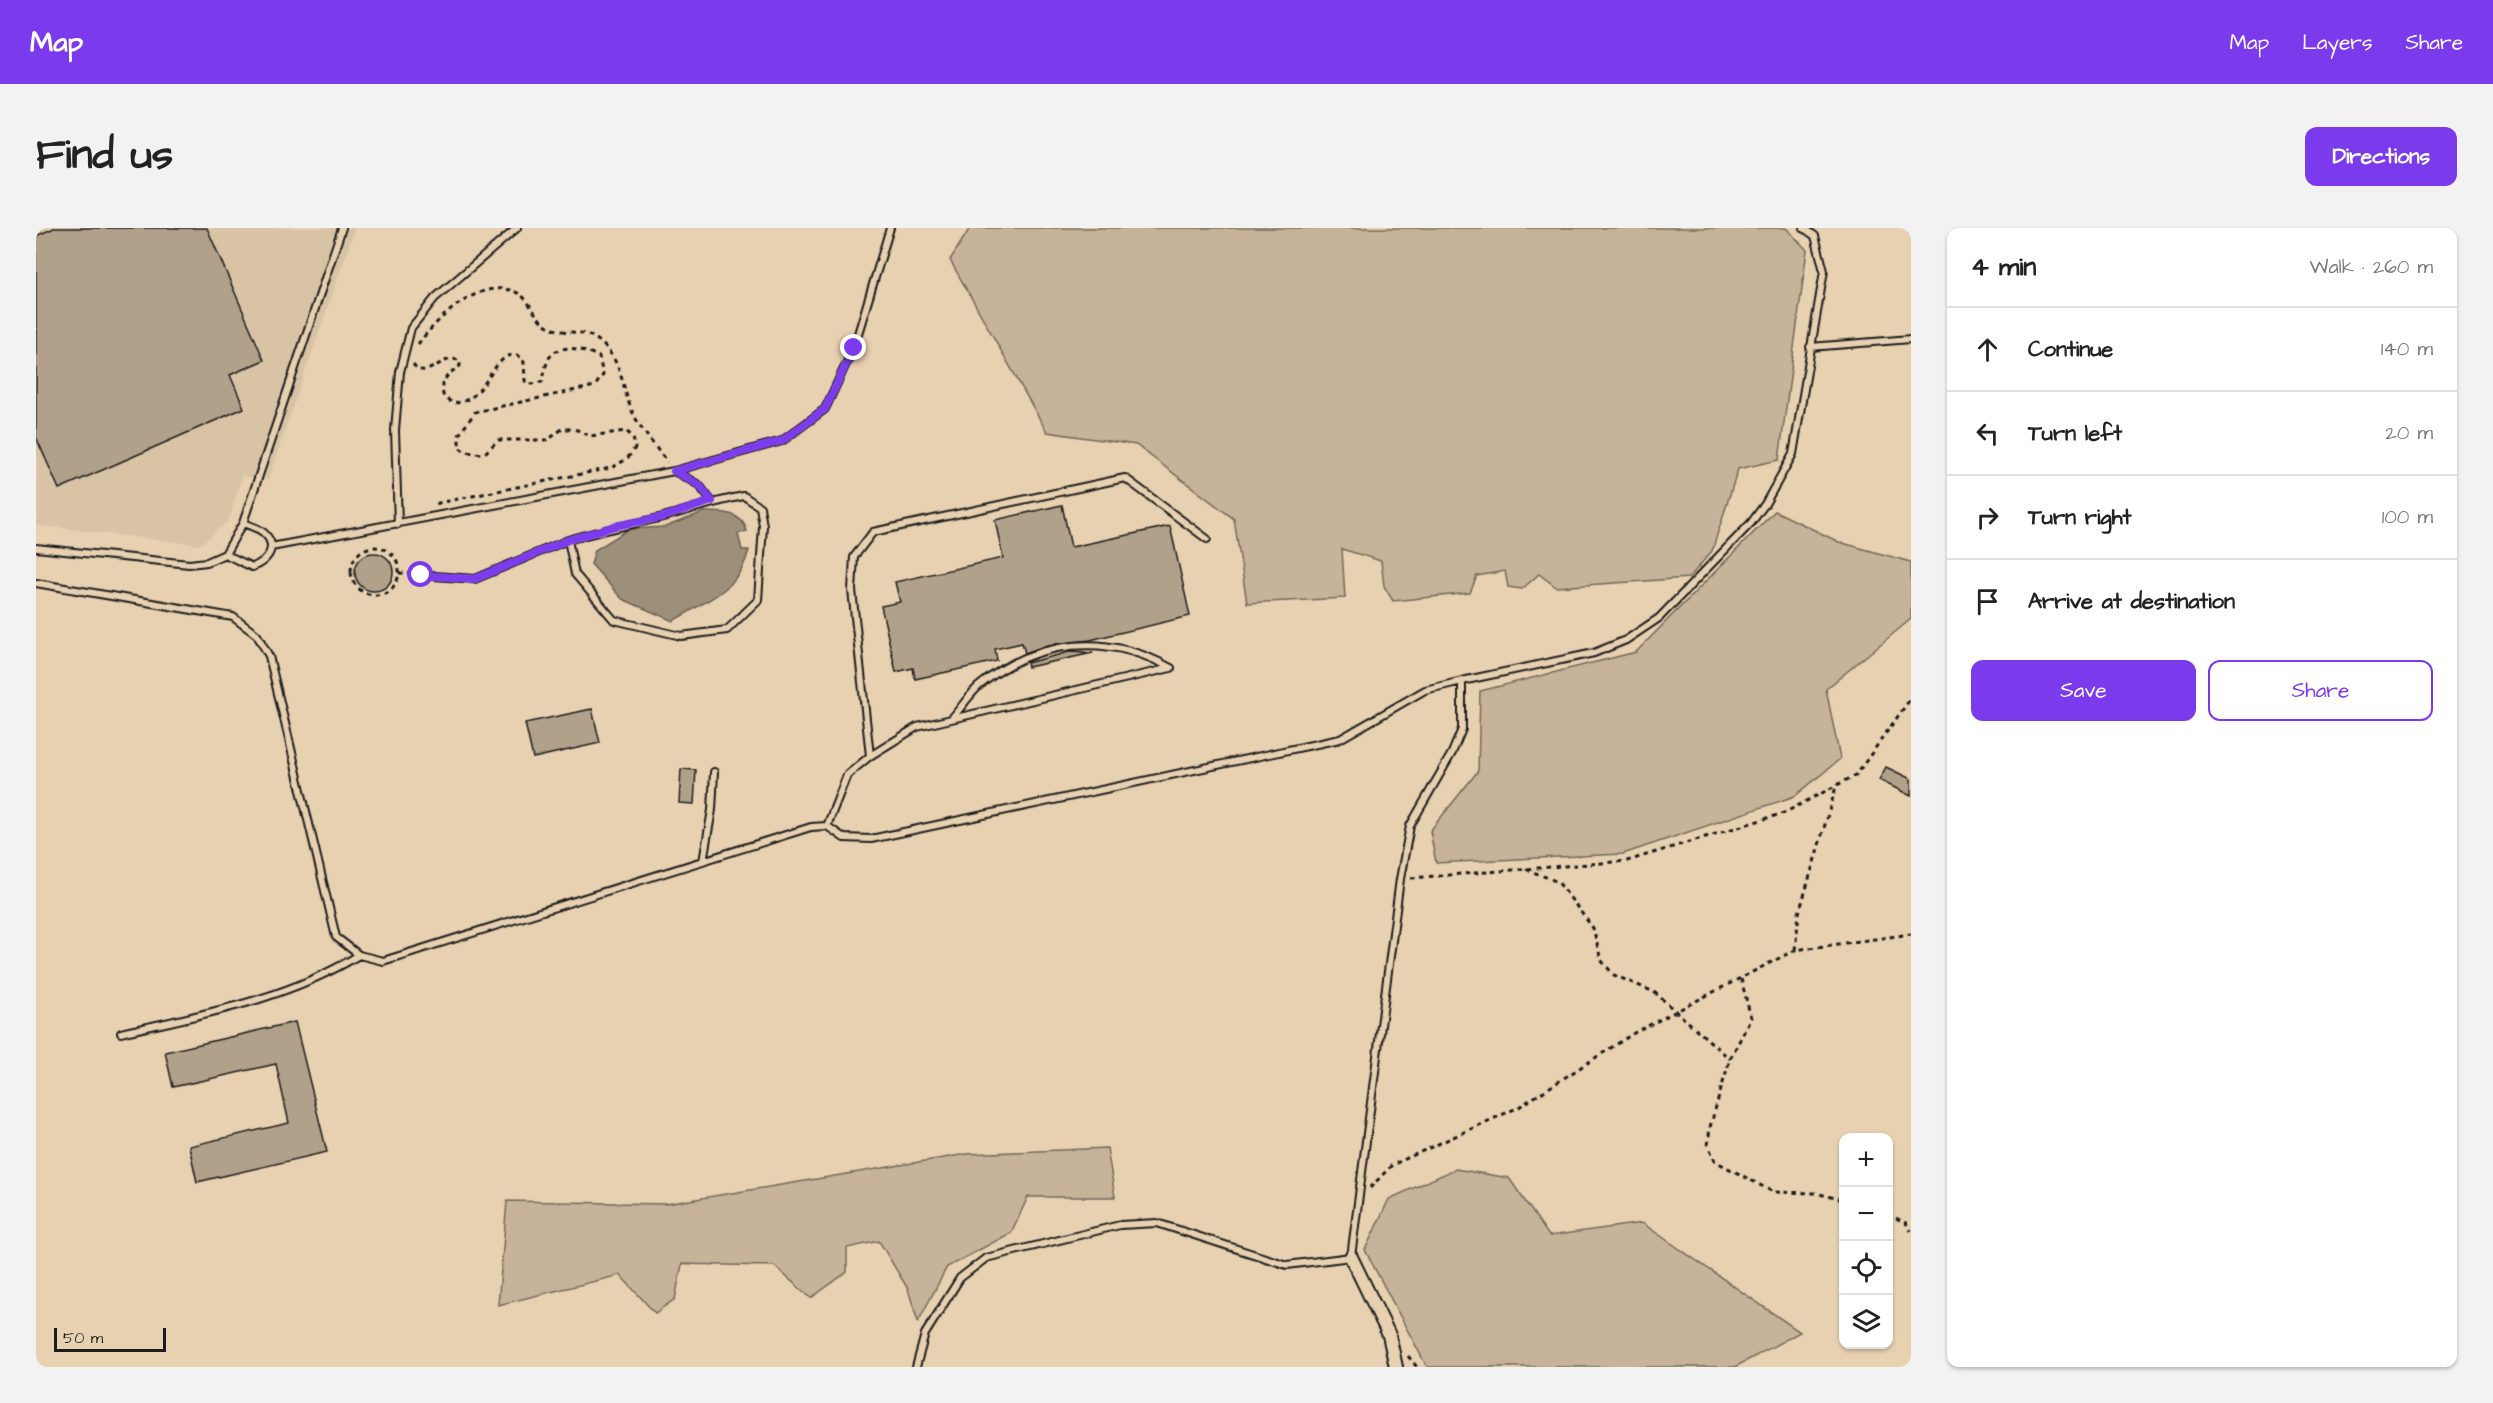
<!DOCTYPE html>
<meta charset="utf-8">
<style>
body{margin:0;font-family:"Architects Daughter",sans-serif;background:#f2f2f2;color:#222}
.controls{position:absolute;right:18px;bottom:18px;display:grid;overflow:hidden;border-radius:12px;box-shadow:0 2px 4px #0004}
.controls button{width:54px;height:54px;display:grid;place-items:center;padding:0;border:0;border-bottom:2px solid #e0e0e0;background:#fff;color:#222;font:30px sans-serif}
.scale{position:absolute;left:18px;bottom:15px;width:112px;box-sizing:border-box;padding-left:6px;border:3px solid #1c1c1c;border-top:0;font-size:16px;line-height:21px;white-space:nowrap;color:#1c1c1c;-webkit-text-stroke:4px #e8d1b1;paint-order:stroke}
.stop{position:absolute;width:18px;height:18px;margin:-14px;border:4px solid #7c3aed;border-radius:50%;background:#fff}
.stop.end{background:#7c3aed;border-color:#fff;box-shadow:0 2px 6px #0008}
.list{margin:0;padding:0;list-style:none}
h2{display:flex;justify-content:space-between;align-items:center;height:78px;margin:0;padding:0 24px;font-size:26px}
h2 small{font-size:20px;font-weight:400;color:#767676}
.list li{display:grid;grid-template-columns:39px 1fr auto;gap:18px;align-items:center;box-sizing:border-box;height:84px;padding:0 24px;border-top:2px solid #e0e0e0}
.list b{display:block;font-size:22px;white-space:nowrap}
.list em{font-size:20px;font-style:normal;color:#767676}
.actions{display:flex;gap:12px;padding:18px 24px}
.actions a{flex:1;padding:14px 0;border:2px solid #7c3aed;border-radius:12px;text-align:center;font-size:21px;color:#7c3aed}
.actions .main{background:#7c3aed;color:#fff}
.icon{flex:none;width:33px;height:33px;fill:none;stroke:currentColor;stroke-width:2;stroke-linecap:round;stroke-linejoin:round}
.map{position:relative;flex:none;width:1875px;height:1139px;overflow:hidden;border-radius:12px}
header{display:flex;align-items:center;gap:36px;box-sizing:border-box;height:84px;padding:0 30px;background:#7c3aed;color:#fff}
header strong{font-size:28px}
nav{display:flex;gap:33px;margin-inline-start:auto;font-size:21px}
.intro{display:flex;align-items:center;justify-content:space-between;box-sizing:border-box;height:144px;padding:0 36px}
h1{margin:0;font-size:42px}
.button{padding:15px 27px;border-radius:12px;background:#7c3aed;color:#fff;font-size:21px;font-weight:700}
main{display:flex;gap:36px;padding:0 36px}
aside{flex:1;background:#fff;border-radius:12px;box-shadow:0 2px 4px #0004}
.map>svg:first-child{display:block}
.built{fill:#d8c3a5}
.green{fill:#c7b399;stroke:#72685a;stroke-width:1.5}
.water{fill:#9d8f7a;stroke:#696154;stroke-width:1.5}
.building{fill:#b2a18a;stroke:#1c1c1c;stroke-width:1.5}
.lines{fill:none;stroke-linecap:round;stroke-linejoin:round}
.lane-casing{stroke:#1c1c1c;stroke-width:10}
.street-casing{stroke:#1c1c1c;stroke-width:16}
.path{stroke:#1c1c1c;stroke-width:3;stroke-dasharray:4.5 4.5;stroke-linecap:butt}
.lane{stroke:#e8d1b1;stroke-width:6}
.street{stroke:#e8d1b1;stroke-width:12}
.route{stroke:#7c3aed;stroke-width:8}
</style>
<header>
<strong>Map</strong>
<nav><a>Map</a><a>Layers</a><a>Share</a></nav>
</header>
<div class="intro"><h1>Find us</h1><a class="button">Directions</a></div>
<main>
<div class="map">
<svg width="1875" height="1139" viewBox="0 0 1875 1139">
<rect width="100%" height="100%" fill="#e8d1b1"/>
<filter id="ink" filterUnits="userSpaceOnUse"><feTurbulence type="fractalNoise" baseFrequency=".0167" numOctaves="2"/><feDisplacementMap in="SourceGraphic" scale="12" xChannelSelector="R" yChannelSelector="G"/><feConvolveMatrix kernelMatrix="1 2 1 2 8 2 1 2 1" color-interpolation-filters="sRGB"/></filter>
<g filter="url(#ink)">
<path class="built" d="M 0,0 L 319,0 L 232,252 L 206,248 L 193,292 L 164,317 L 0,297 Z"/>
<path class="green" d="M 934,0 L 1750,0 L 1771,22 L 1743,232 L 1702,241 L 1676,323 L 1653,350 L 1520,359 L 1503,346 L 1486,361 L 1472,359 L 1469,343 L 1441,348 L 1434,365 L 1357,373 L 1348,358 L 1345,333 L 1306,321 L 1309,370 L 1211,375 L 1198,291 L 1100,217 L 1011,204 L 914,32 Z
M 1739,283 L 1803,314 L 1875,334 L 1875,391 L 1790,461 L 1804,531 L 1759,568 L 1587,626 L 1400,635 L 1394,603 L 1442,543 L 1444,463 L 1600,424 Z
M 1071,920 L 1079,969 L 992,969 L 975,1005 L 911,1039 L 882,1094 L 872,1061 L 843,1013 L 811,1020 L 811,1044 L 775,1070 L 738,1038 L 646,1036 L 639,1071 L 619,1085 L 584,1047 L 462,1077 L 471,973 L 630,976 L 931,926 Z
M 1419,941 L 1473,950 L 1513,1008 L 1606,995 L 1764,1104 L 1699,1139 L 1391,1139 L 1329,1022 L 1353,971 Z"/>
<path class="water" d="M 668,284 C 686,284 705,283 711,303 L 702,306 L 706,322 L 713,322 C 703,362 670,373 637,393 L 586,371 L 555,336 L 559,322 L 593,301 L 629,299 Z"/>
<path class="building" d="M 18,0 L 171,0 L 228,132 L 194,147 L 208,180 L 23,261 L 0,209 L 0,8 Z
M 1026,277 L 1035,319 L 1134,298 L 1154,388 L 1054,412 L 1011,417 L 989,425 L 986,415 L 959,421 L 961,433 L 879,451 L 877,440 L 860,444 L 845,378 L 864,374 L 859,354 L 967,330 L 959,292 Z
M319 344a19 19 0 1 1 38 0a19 19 0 1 1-38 0Z
M 1037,423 L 1057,425 L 992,439 L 991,435 Z
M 556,481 L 564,515 L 497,530 L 489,495 Z
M 1850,539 L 1875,551 L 1875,568 L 1843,552 Z
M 645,541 L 660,542 L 658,576 L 643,575 Z
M 259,794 L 291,924 L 161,954 L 153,918 L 253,895 L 240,836 L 137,859 L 129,824 Z"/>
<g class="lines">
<g class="lane-casing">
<path id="lane" d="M 1774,119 L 1875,111
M 638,243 L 663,257 L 676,274
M 708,268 L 724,279 L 727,298 L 722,372 L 691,402 L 645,408 L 578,392 L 539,346 L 532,312 C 565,302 595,297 627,289 C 654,282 680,273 708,268 Z
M 207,295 C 214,298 224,300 229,306 C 243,320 230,334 216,339 L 189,326 L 207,295 L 306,0
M 362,296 L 359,202 L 364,144 L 375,100 L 399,70 L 481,0
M 235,319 L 638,243 L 746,213 L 789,181 L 818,119 L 854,0
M 0,320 L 153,336 L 171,334 L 189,326
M 385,347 L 439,351 L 532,312
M 0,355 L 197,389 L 221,407 L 233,428 L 300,709 L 323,727 L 347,733 L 775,599 L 791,598 L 808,610 L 835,611 L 1304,511 L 1389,462 L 1426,453 L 1426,501 L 1416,525 L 1374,598 L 1364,651 L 1315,1029 L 1251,1037 L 1121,995 L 1084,997 L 950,1030 L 924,1050 L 889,1106 L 880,1139
M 1426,453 L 1558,425 L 1590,412 L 1623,390 L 1715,295 L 1729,276 L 1757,226 L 1788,43 L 1779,8 L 1768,0
M 916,490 C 925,480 933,467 943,458 C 1000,411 1071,404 1135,440
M 834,528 L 816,362 L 818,329 L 837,304 L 1089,250 L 1171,311
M 791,598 L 811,547 L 834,528 L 881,499 L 1135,440
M 667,633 L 676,582 L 678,544
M 85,805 C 167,786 250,772 323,727"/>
</g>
<g class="street-casing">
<path id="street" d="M 1315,1029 L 1353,1107 L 1360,1139"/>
</g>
<path class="path" d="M 382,116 C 402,90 445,47 482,65 C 493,71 498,88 509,96 C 533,113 551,91 576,128 C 587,144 588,167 597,185 C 605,202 619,218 631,234
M 377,136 C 391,155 406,124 424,133 L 424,138 C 411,147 405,151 407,167 L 416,175 C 453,175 453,125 481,127 L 488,134 L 489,153 L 496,156 L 506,154 C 509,147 508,142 511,135 C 518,112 548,121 563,129 L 567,147 L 559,158 L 439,184 L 423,207 L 423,219 L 429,224 L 448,226 L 462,212 L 512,212 L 526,201 L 539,201 L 554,208 L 590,203 L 597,209 L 599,220 L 591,231 L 575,240 L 402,275 L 400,278
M315 343a24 24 0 1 1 48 0a24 24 0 1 1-48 0Z
M 363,345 L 377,346
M 1490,641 L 1522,654 L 1557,700 L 1565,732 L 1578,747 L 1618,764 L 1694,831
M 1375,650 L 1591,633 L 1748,585 L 1820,547 L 1875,470
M 1759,722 L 1763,685 L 1800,559
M 1705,751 L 1715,790 L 1694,831 L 1674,899 L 1672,917 L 1679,933 L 1737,964 L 1779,965 L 1808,972
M 1334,960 L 1356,937 L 1483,879 L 1598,805 L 1759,722 L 1875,706
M 1852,986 L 1870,995 L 1875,1003
M 1372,1128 L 1381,1139"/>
<use href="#lane" class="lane"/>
<use href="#street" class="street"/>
</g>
</g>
<g class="lines" filter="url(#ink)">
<path class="route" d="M 385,347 L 439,351 L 532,312 L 579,298 L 627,289 L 676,273 L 663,257 L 638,243 L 746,213 L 789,181 L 818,120"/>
</g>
</svg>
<div class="controls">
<button>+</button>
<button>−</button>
<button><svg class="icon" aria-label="locate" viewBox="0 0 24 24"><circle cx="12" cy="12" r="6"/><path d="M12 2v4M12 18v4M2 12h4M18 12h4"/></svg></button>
<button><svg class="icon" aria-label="layers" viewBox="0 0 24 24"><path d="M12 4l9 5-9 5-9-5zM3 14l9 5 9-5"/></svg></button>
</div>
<div class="scale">50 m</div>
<div class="stop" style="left:385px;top:347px"></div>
<div class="stop end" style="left:818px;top:120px"></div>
</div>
<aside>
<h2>4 min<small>Walk · 260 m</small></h2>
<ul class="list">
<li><svg class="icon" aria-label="ahead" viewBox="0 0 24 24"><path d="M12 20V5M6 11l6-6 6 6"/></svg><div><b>Continue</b></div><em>140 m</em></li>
<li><svg class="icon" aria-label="left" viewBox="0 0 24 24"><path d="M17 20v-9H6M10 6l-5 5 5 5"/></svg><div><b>Turn left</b></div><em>20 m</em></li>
<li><svg class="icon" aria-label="right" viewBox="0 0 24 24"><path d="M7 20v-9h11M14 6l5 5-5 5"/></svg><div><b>Turn right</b></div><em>100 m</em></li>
<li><svg class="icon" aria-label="arrive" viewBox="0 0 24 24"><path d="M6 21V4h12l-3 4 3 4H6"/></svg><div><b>Arrive at destination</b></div></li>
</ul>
<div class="actions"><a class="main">Save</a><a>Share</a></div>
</aside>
</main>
